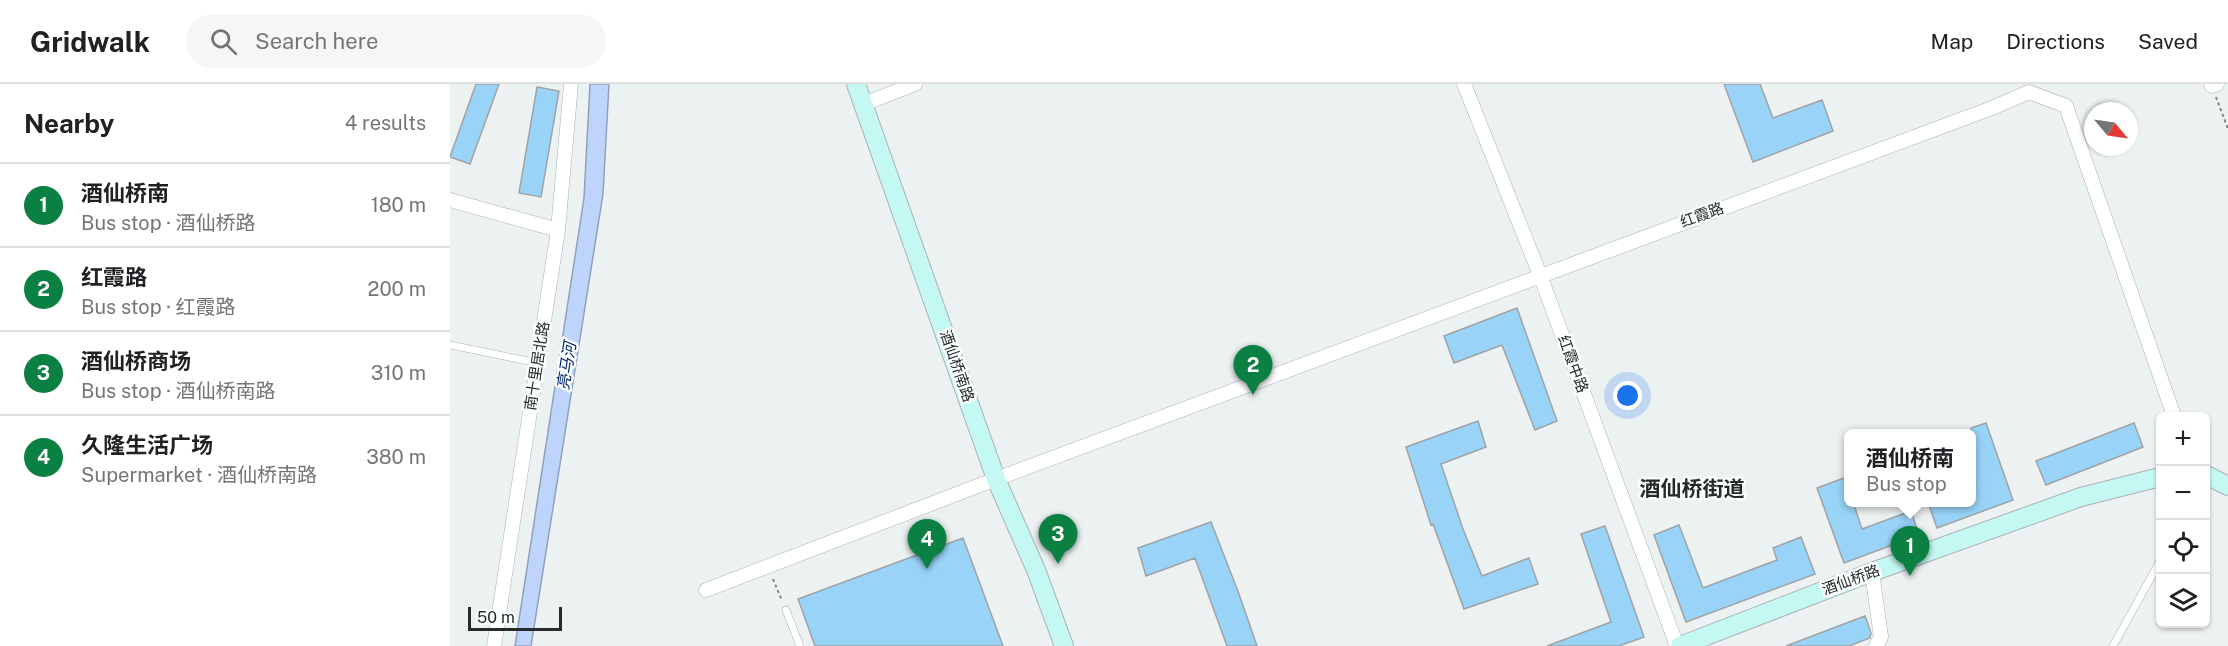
<!DOCTYPE html>
<meta charset="utf-8">
<style>
body{margin:0;font-family:"Public Sans","Noto Sans SC",sans-serif;background:#f6f6f6;color:#202124}
.controls{position:absolute;right:18px;bottom:18px;display:grid;overflow:hidden;border-radius:9px;box-shadow:0 2px 4px #0004}
.controls button{width:54px;height:54px;display:grid;place-items:center;padding:0;border:0;border-bottom:2px solid #e0e0e0;background:#fff;color:#202124;font:30px sans-serif}
.compass{position:absolute;left:1634px;top:18px;width:54px;height:54px;border-radius:50%;background:#fff;box-shadow:0 2px 4px #0004;rotate:119deg}
.scale{position:absolute;left:18px;bottom:15px;width:94px;box-sizing:border-box;padding-left:6px;border:3px solid #282a2a;border-top:0;font-size:16px;line-height:21px;white-space:nowrap;color:#282a2a;-webkit-text-stroke:4px #fafeff;paint-order:stroke}
.you{position:absolute;left:1178px;top:312px;width:21px;height:21px;margin:-15px;border:4px solid #fff;border-radius:50%;background:#1a73e8;box-shadow:0 0 0 9px #1a73e833}
.badge{display:grid;place-items:center;width:39px;height:39px;border-radius:50%;background:#0b8043;color:#fff;font-size:20px;font-weight:700}
.pin{position:absolute;translate:-50% -50px;filter:drop-shadow(0 2px 3px #0008)}
.pin::after{content:'';position:absolute;top:32px;width:21px;height:18px;background:inherit;clip-path:polygon(0 0,100% 0,50% 100%)}
.popup{position:absolute;left:1394px;top:345px;width:132px;height:78px;box-sizing:border-box;display:grid;place-content:center;border-radius:9px;background:#fff;filter:drop-shadow(0 2px 4px #0005);font-size:20px;white-space:nowrap;color:#757577}
.popup b{font-size:22px;color:#202124}
.popup::after{content:'';position:absolute;left:50%;top:100%;margin-left:-12px;border:12px solid transparent;border-top-color:#fff}
.list{margin:0;padding:0;list-style:none}
h2{display:flex;justify-content:space-between;align-items:center;height:78px;margin:0;padding:0 24px;font-size:26px}
h2 small{font-size:20px;font-weight:400;color:#757577}
.list li{display:grid;grid-template-columns:39px 1fr auto;gap:18px;align-items:center;box-sizing:border-box;height:84px;padding:0 24px;border-top:2px solid #e0e0e0}
.list b{display:block;font-size:22px;white-space:nowrap}
.list p{margin:0;font-size:20px;white-space:nowrap;color:#757577}
.list em{font-size:20px;font-style:normal;color:#757577}
.icon{flex:none;width:33px;height:33px;fill:none;stroke:currentColor;stroke-width:2;stroke-linecap:round;stroke-linejoin:round}
.map{position:relative;flex:none;width:1778px;height:562px;overflow:hidden}
header{display:flex;align-items:center;gap:36px;box-sizing:border-box;height:84px;padding:0 30px;background:#fff;border-bottom:2px solid #e0e0e0}
header strong{font-size:28px}
nav{display:flex;gap:33px;margin-inline-start:auto;font-size:21px}
.search{width:420px;height:54px;background:#f6f6f6;display:flex;align-items:center;gap:15px;box-sizing:border-box;padding:0 21px;border-radius:33px;color:#757577;font-size:22px}
main{display:flex}
aside{flex:1;background:#fff}
.map>svg:first-child{display:block}
.water{fill:#bed4fb;stroke:#91a1bc;stroke-width:1.5}
.building{fill:#99d4f8;stroke:#9fa3a6;stroke-width:1.5}
.lines{fill:none;stroke-linecap:round;stroke-linejoin:round}
.lane-casing{stroke:#adb1b2;stroke-width:8}
.street-casing{stroke:#adb1b2;stroke-width:15}
.secondary-casing{stroke:#adb1b2;stroke-width:20}
.path{stroke:#818485;stroke-width:2;stroke-dasharray:3 3;stroke-linecap:butt}
.lane{stroke:#fff;stroke-width:7}
.street{stroke:#fff;stroke-width:14}
.secondary{stroke:#c4f9f3;stroke-width:18}
.labels{text-anchor:middle;stroke-width:5;stroke-linejoin:round;paint-order:stroke}
.street-label{font-size:15px;fill:#282a2a;stroke:#fafeff}
.water-label{font-size:16px;font-style:italic;fill:#002369;stroke:#fafeff}
.district-label{font-size:21px;font-weight:bold;fill:#282a2a;stroke:#fafeff}
</style>
<header>
<strong>Gridwalk</strong>
<div class="search"><svg class="icon" aria-label="search" viewBox="0 0 24 24"><circle cx="10" cy="10" r="6"/><path d="M15 15l6 6"/></svg>Search here</div>
<nav><a>Map</a><a>Directions</a><a>Saved</a></nav>
</header>
<main>
<aside>
<h2>Nearby<small>4 results</small></h2>
<ul class="list">
<li><span class="badge">1</span><div><b>酒仙桥南</b><p>Bus stop · 酒仙桥路</p></div><em>180 m</em></li>
<li><span class="badge">2</span><div><b>红霞路</b><p>Bus stop · 红霞路</p></div><em>200 m</em></li>
<li><span class="badge">3</span><div><b>酒仙桥商场</b><p>Bus stop · 酒仙桥南路</p></div><em>310 m</em></li>
<li><span class="badge">4</span><div><b>久隆生活广场</b><p>Supermarket · 酒仙桥南路</p></div><em>380 m</em></li>
</ul>
</aside>
<div class="map">
<svg width="1778" height="562" viewBox="0 0 1778 562">
<rect width="100%" height="100%" fill="#ecf1f2"/>
<path class="water" d="M 140,0 L 159,0 L 153,110 L 81,562 L 65,562 L 134,114 Z"/>
<path class="building" d="M 26,0 L 49,0 L 20,80 L 0,73 Z
M 1274,0 L 1310,0 L 1323,34 L 1372,16 L 1383,47 L 1303,78 Z
M 87,3 L 109,7 L 91,113 L 69,109 Z
M 1067,224 L 1107,337 L 1085,346 L 1052,261 L 1004,279 L 994,252 Z
M 1028,337 L 1036,363 L 991,380 L 1013,445 L 1032,492 L 1079,474 L 1088,500 L 1014,525 L 983,440 L 981,441 L 956,363 Z
M 1536,339 L 1563,416 L 1487,444 L 1478,418 L 1521,418 L 1521,404 L 1526,402 L 1521,390 L 1521,344 Z
M 1684,339 L 1693,363 L 1596,401 L 1586,377 Z
M 1394,394 L 1398,406 L 1398,418 L 1403,418 L 1412,445 L 1461,427 L 1469,451 L 1394,479 L 1367,404 Z
M 761,438 L 789,510 L 807,562 L 777,562 L 745,474 L 696,492 L 688,464 Z
M 1229,441 L 1253,504 L 1327,476 L 1323,464 L 1351,453 L 1365,490 L 1236,538 L 1204,451 Z
M 1155,442 L 1194,553 L 1169,562 L 1097,562 L 1161,538 L 1131,450 Z
M 513,454 L 553,562 L 365,562 L 348,515 Z
M 1415,532 L 1421,549 L 1420,554 L 1399,562 L 1336,562 Z"/>
<g class="lines">
<g class="lane-casing">
<path id="lane" d="M 0,261 L 88,279
M 336,526 L 350,562
M 1663,562 L 1710,477"/>
</g>
<g class="street-casing">
<path id="street" d="M 1014,0 L 1090,191 L 1227,562
M 1761,0 L 1762,2 L 1767,0
M 414,20 L 465,0
M 0,116 L 108,146
M 1422,488 L 1431,553 L 1426,562
M 256,506 L 546,395 L 1542,24 L 1579,8 L 1616,22 L 1724,332
M 44,562 L 108,146 L 121,0"/>
</g>
<g class="secondary-casing">
<path id="secondary" d="M 406,0 L 546,395 L 586,486 L 614,562
M 1756,391 L 1778,402
M 1230,562 L 1422,488 L 1631,413 L 1710,393"/>
</g>
<path class="path" d="M 1766,13 L 1778,45
M 323,495 L 332,517"/>
<use href="#lane" class="lane"/>
<use href="#street" class="street"/>
<use href="#secondary" class="secondary"/>
</g>
<g class="labels">
<g class="street-label">
<text transform="translate(1252 131) rotate(-20)" y="5">红霞路</text>
<text transform="translate(1123 280) rotate(70)" y="5">红霞中路</text>
<text transform="translate(87 282) rotate(-81)" y="5">南十里居北路</text>
<text transform="translate(507 282) rotate(71)" y="5">酒仙桥南路</text>
<text transform="translate(1401 496) rotate(-20)" y="5">酒仙桥路</text>
</g>
<g class="water-label">
<text transform="translate(116 282) rotate(-81)" y="6">亮马河</text>
</g>
<g class="district-label">
<text x="1242" y="412">酒仙桥街道</text>
</g>
</g>
</svg>
<div class="controls">
<button>+</button>
<button>−</button>
<button><svg class="icon" aria-label="locate" viewBox="0 0 24 24"><circle cx="12" cy="12" r="6"/><path d="M12 2v4M12 18v4M2 12h4M18 12h4"/></svg></button>
<button><svg class="icon" aria-label="layers" viewBox="0 0 24 24"><path d="M12 4l9 5-9 5-9-5zM3 14l9 5 9-5"/></svg></button>
</div>
<svg class="compass" viewBox="-18 -18 36 36"><path d="M0-13l5 13h-10z" fill="#e53935"/><path d="M0 13l5-13h-10z" fill="#757577"/></svg>
<div class="scale">50 m</div>
<div class="you"></div>
<div class="pin badge" style="left:1460px;top:492px">1</div>
<div class="popup"><b>酒仙桥南</b>Bus stop</div>
<div class="pin badge" style="left:803px;top:311px">2</div>
<div class="pin badge" style="left:608px;top:480px">3</div>
<div class="pin badge" style="left:477px;top:485px">4</div>
</div>
</main>
